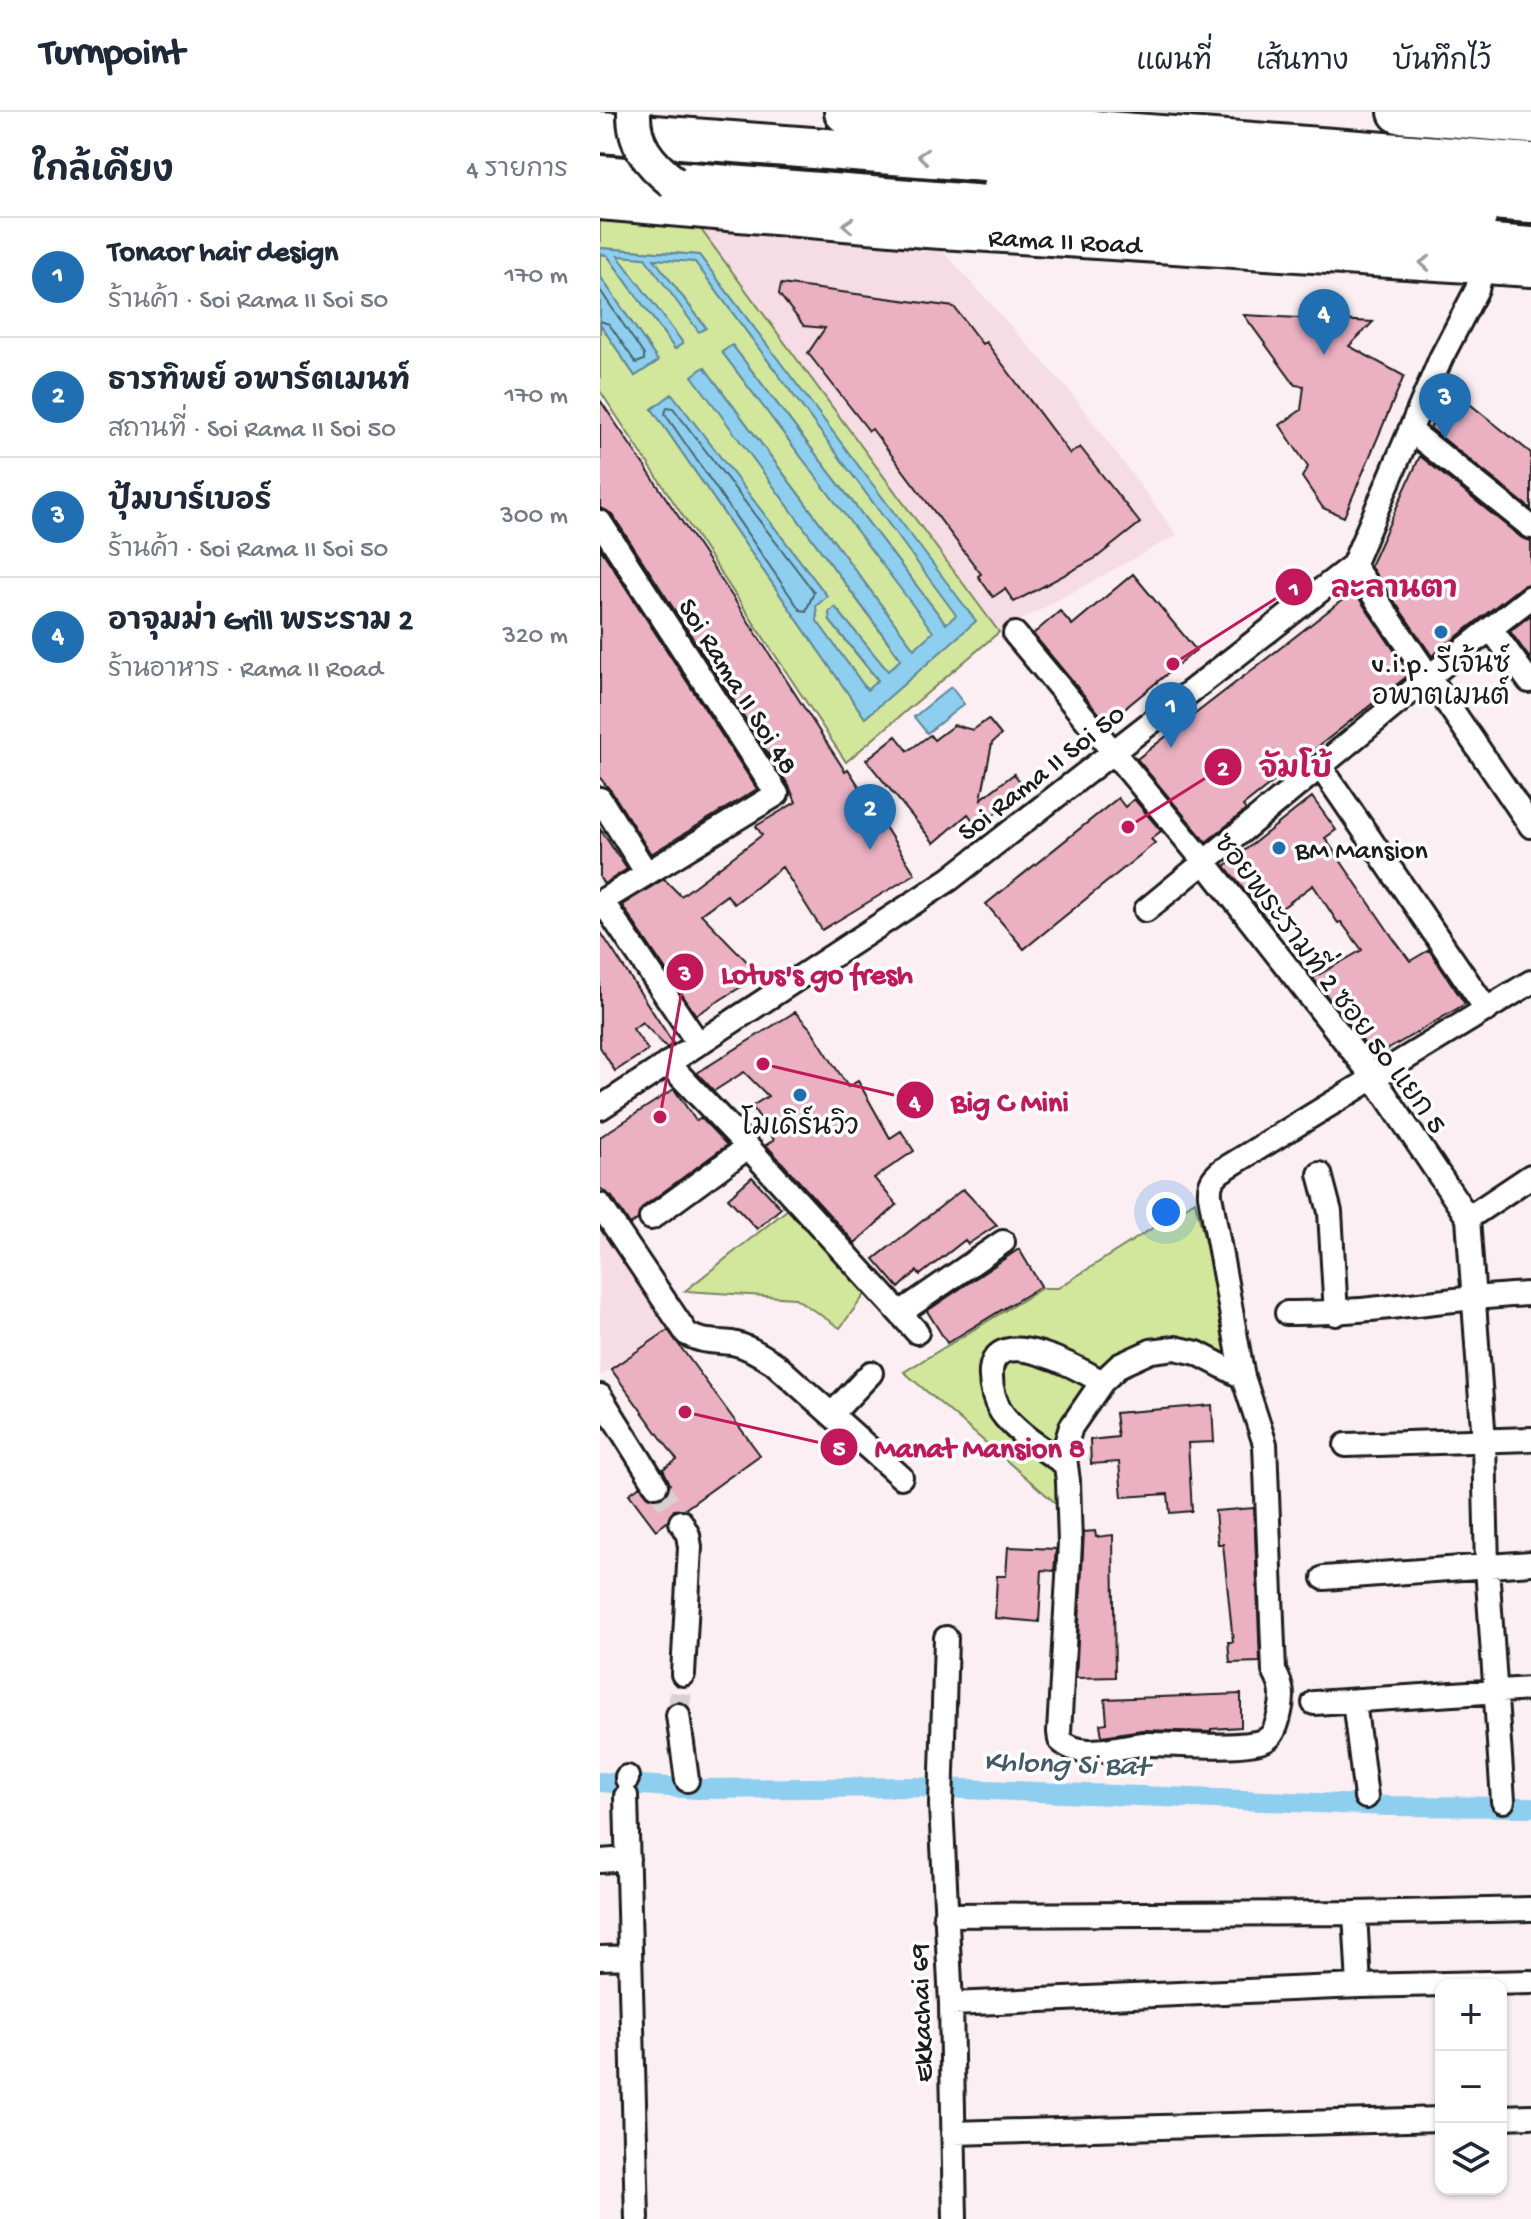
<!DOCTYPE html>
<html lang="th">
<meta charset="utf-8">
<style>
body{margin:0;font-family:"Gochi Hand","Playpen Sans Thai",sans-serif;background:#f6f6f7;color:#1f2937}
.controls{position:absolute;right:24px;bottom:24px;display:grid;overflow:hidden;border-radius:16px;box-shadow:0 2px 6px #0004}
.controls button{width:72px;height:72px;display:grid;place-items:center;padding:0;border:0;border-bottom:2px solid #e0e1e3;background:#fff;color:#1f2937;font:40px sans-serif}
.you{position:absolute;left:566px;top:1100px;width:28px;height:28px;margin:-20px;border:6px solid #fff;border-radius:50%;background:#1a73e8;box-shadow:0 0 0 12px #1a73e833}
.badge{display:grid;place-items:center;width:52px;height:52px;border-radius:50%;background:#1f6fb2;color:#fff;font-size:26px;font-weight:700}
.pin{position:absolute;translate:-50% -66px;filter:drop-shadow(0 2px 4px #0008)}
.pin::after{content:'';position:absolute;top:42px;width:28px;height:24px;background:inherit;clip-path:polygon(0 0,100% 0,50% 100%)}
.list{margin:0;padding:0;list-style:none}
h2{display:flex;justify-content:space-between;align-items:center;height:104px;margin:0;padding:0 32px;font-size:34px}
h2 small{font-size:26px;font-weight:400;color:#747a83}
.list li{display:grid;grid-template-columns:52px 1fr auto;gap:24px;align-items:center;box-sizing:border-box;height:120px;padding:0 32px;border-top:2px solid #e0e1e3}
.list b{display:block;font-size:30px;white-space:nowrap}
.list p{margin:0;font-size:26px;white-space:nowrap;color:#747a83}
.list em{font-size:26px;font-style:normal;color:#747a83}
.icon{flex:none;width:44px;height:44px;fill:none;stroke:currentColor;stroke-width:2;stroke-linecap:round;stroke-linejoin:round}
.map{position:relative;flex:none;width:931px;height:2107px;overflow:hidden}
header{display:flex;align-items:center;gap:48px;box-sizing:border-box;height:112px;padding:0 40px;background:#fff;border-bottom:2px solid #e0e1e3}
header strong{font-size:38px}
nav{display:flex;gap:44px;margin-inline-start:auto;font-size:28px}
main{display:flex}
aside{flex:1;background:#fff}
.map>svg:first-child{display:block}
.built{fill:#f6dce4}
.green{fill:#d2e79c;stroke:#77825c;stroke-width:2}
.water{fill:#8ecfef;stroke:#60879b;stroke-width:2}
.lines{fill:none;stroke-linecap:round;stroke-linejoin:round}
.shore{stroke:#4a6470;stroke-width:2}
.canal{stroke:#8ecfef;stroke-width:20}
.building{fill:#ebb1c2;stroke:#1c1c1c;stroke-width:2}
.minor-tunnel{stroke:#dacfd3;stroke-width:22;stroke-dasharray:22 11;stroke-linecap:butt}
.minor-casing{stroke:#1c1c1c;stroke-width:28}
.secondary-casing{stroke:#1c1c1c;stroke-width:38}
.trunk-casing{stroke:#1c1c1c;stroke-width:42}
.motorway-casing{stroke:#1c1c1c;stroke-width:46}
.minor{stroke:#fff;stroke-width:22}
.secondary{stroke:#fff;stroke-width:32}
.trunk{stroke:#fff;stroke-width:36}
.motorway{stroke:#fff;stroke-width:40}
.secondary-bridge-casing{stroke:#1c1c1c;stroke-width:38;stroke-linecap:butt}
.secondary-bridge{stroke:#fff;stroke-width:32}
.oneway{stroke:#999}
.poi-dot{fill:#1f6fb2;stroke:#fff;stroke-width:3}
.labels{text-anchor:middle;stroke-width:7;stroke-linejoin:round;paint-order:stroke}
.street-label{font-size:28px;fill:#1c1c1c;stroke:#fff}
.poi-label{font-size:28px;fill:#1c1c1c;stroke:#fff}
.water-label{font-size:30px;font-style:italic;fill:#445b66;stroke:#fff}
.leader{fill:none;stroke:#c2185b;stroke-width:3}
.callout-dot{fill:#c2185b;stroke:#fff;stroke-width:3}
.mark-label{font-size:24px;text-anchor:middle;font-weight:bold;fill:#fff}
.callout-label{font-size:30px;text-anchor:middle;font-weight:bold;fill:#c2185b;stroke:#fff;stroke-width:7;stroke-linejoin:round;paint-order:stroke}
</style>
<header>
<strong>Turnpoint</strong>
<nav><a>แผนที่</a><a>เส้นทาง</a><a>บันทึกไว้</a></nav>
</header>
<main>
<aside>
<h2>ใกล้เคียง<small>4 รายการ</small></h2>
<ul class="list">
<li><span class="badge">1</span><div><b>Tonaor hair design</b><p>ร้านค้า · Soi Rama II Soi 50</p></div><em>170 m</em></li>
<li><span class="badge">2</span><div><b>ธารทิพย์ อพาร์ตเมนท์</b><p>สถานที่ · Soi Rama II Soi 50</p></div><em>170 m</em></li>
<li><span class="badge">3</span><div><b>ปุ้มบาร์เบอร์</b><p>ร้านค้า · Soi Rama II Soi 50</p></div><em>300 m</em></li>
<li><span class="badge">4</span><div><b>อาจุมม่า Grill พระราม 2</b><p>ร้านอาหาร · Rama II Road</p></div><em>320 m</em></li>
</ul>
</aside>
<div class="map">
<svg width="931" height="2107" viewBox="0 0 931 2107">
<rect width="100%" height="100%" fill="#fbeff3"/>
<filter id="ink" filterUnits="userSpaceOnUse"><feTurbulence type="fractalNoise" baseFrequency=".0125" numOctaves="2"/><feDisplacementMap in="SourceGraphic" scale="16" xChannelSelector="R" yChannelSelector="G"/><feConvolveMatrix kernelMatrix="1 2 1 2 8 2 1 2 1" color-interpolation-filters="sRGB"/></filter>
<g filter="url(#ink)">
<path class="built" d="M 99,115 L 340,136 L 472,282 L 577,423 L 399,520 Z
M 0,1114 L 70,1217 L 2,1263 L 0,1260 Z"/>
<path class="green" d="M 0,109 L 99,115 L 399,520 L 246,650 L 0,279 L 0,212 L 35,264 L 58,249 L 0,164 L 0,142 L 7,143 L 75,237 L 83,231 L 17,143 L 45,146 L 106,215 L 53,146 L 95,150 L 357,503 L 346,512 L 133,234 L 122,240 L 334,520 L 314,537 L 105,256 L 93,264 L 301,548 L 288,560 L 235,495 L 229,500 L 230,509 L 278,569 L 267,578 L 217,509 L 216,494 L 227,484 L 72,283 L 52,297 L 265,606 L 375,509 L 99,143 L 0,136 Z
M 595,1089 L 634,1248 L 602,1233 L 498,1261 L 416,1232 L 383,1263 L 438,1343 L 458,1363 L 459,1394 L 304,1260 L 442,1176 L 458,1176 Z
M 193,1093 L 269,1177 L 240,1216 L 195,1186 L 85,1179 Z
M 429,1244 L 490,1273 L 458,1331 L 452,1333 C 426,1314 390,1288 401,1251 Z"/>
<path class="water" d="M 0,136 L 99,143 L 376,509 L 265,606 L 52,297 L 72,282 L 227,484 L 216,494 L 217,509 L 267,578 L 278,568 L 230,509 L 229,500 L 235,495 L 288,559 L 301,547 L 92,264 L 104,255 L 314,537 L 333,520 L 122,240 L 132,233 L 346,512 L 356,503 L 95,150 L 54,147 L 106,216 L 99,220 L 45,146 L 18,144 L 83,231 L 75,237 L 7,143 L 0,142 Z
M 0,164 L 58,249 L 35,264 L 0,212 Z
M 351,575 L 364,592 L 327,621 L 314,605 Z"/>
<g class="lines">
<path class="shore" d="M 0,178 L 44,243 L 44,248 L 36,251 L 9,212 L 0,209
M 67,295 L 73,296 L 214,480 L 206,499 L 200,498 L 65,302 Z"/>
<path class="canal" d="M 0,1670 L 97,1677 L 314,1675 L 791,1694 L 931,1695"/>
</g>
<path class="building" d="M 181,172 L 354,195 L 382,232 L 386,230 L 470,342 L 480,335 L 540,411 L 496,446 L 414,490 L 405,477 L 393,485 L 378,464 L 381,462 L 272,317 L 269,319 L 208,241 L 225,216 L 204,214 L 179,182 Z
M 644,203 L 773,210 L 749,234 L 804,264 L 744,405 L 723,396 L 702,365 L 708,355 L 680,313 L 701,298 L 704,274 L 695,273 Z
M 851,277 L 931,341 L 931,397 L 830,316 Z
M 0,288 L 132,484 L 245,659 L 248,657 L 315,762 L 222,818 L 182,755 L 134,792 L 127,783 L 101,802 L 160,863 L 96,903 L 22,793 L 64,767 L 81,784 L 162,723 L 156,714 L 196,690 L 189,674 L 12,402 L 0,396 Z
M 820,344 L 922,426 L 931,429 L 931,471 L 922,474 L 832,544 L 770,454 Z
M 0,436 L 157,677 L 51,742 L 12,680 L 0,666 Z
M 533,462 L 596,538 L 507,611 L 433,522 L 460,499 L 472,513 Z
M 754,479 L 810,562 L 643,694 L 646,698 L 606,730 L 537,647 Z
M 931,503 L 931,548 L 910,519 Z
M 388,607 L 401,623 L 392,631 L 381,687 L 414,662 L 426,677 L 378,715 L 368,702 L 334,731 L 266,648 L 296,624 L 308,639 L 330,623 L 334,628 L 354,613 L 373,618 Z
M 712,685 L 736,718 L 725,726 L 793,826 L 810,849 L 829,838 L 865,892 L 775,945 L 713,866 L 762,838 L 741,810 L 738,811 L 713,773 L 667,807 L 625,754 Z
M 518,686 L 525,695 L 534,687 L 561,719 L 551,727 L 555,731 L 424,837 L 386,792 Z
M 0,717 L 27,757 L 4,772 L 0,766 Z
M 0,819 L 73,931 L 67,936 L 42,910 L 33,917 L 48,938 L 15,959 L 0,935 Z
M 195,900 L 211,917 L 248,975 L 258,969 L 290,1026 L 301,1019 L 314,1039 L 274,1066 L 297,1093 L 255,1131 L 166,1033 L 174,1028 L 152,994 L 168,984 L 144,960 L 114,979 L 97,961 Z
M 74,977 L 96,1009 L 101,1006 L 127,1033 L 43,1095 L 37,1108 L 30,1113 L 12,1085 L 0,1076 L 0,1025 Z
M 152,1065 L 181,1096 L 157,1117 L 128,1086 Z
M 363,1077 L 397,1113 L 368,1132 L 365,1128 L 320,1163 L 317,1159 L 299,1176 L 274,1147 Z
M 419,1137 L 441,1174 L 347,1231 L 327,1199 Z
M 68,1218 L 160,1343 L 85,1397 L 74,1398 L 67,1410 L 56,1418 L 29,1382 L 40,1374 L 50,1386 L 64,1384 L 70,1372 L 63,1357 L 77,1348 L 11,1257 Z
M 612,1293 L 614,1330 L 588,1331 L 592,1399 L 570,1401 L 568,1382 L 522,1385 L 519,1350 L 491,1352 L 490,1328 L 518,1325 L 515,1301 Z
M 654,1396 L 660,1550 L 630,1551 L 628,1530 L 633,1530 L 623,1432 L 618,1432 L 615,1399 Z
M 495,1419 L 496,1425 L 513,1423 L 515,1565 L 476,1566 L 484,1420 Z
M 408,1435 L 456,1437 L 454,1459 L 442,1458 L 439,1510 L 395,1506 L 397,1464 L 406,1464 Z
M 641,1582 L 641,1615 L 611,1617 L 611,1620 L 542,1618 L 502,1624 L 500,1612 L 507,1611 L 505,1587 Z"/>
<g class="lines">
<path class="minor-tunnel" d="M 56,1373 L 81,1410
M 78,1603 L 83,1562"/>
<g class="minor-casing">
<path id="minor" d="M 810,318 L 931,415
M 0,410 L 177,682 L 2,789 L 98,931
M 753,453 L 931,714
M 891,517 L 929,569
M 415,522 L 604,749 L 774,966 L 868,1106 L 884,1330 L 887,1455 L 903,1689
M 720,654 L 887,898
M 0,687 L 46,760
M 546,798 L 830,564 L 931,485
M 68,951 L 148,1035 L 317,1220
M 0,996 L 350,767 L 753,453 L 841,246 L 877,177 L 883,155
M 720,1062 L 730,1100 L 736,1202
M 0,1093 L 87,1222 C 103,1231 115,1229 132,1231 C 148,1234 161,1243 174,1251 L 301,1365
M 51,1106 L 148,1035
M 868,1106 L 931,1064
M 300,1201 L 403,1130
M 687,1201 C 769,1202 849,1185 931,1182
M 643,1265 L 597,1241 L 575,1236 L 551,1239 L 520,1253 L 502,1270 L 471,1315 L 464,1338 L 468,1369 L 470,1431 L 459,1620 L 460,1628 C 482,1649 516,1634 543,1632 C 570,1631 647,1639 667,1627 C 675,1622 678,1608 680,1600 C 684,1583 682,1573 674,1559 L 665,1332 L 643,1265 L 610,1083 C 609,1071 613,1066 621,1059 L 931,870
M 0,1284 L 56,1373
M 232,1302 L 271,1261
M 746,1333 L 931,1327
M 464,1351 C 444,1338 421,1324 405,1305 C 395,1293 390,1275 391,1259 C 395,1210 482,1258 502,1270
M 81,1410 L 88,1423 L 90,1435 L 83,1562
M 724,1466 L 931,1451
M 346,1526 L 341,1693 L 351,1892 L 355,2107
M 754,1589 L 766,1685
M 714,1591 L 931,1577
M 78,1603 L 87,1668
M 27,1665 L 27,1667
M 26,1684 L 37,2107
M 0,1749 L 28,1747
M 755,1801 L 759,1874
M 345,1803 L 755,1801 L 931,1797
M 0,1846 L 30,1845
M 351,1892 L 759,1874 L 931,1870
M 901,2005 L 931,2004
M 353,2021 L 841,2007"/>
</g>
<g class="secondary-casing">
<path id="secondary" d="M 0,91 L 326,119 L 931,158"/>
</g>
<g class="trunk-casing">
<path id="trunk" d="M 402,76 L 878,105"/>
</g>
<g class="motorway-casing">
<path id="motorway" d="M 245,0 L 931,52
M 799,0 L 931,11
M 0,20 L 931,90
M 0,64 L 931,136"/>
</g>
<use href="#minor" class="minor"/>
<use href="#secondary" class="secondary"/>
<use href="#trunk" class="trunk"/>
<use href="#motorway" class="motorway"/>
<g class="secondary-bridge-casing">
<path id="secondary-bridge" d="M 34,0 C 33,32 49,51 73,70"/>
</g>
<use href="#secondary-bridge" class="secondary-bridge"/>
</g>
<defs><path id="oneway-chevron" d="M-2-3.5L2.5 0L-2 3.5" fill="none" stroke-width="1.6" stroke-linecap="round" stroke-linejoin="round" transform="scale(2)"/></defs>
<g class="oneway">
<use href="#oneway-chevron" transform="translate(323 44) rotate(-176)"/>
<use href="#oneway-chevron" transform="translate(248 113) rotate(-175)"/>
<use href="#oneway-chevron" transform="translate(825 151) rotate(-176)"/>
</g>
</g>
<g class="poi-dot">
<circle cx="841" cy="520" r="8"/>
<circle cx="679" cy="736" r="8"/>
<circle cx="200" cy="983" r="8"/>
</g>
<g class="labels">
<g class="street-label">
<text transform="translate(465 127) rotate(3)" y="10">Rama II Road</text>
<text transform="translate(140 573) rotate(58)" y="10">Soi Rama II Soi 48</text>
<text transform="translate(440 659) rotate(-38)" y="10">Soi Rama II Soi 50</text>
<text transform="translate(732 870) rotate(53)" y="10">ซอยพระรามที่ 2 ซอย 50 แยก 5</text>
<text transform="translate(319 1901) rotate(-92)" y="10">Ekkachai 69</text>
</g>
<g class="poi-label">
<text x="841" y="560">v.i.p. รีเจ้นซ์<tspan x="841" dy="32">อพาตเมนต์</tspan></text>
<text x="695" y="746" text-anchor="start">BM Mansion</text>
<text x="200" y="1022">โมเดิร์นวิว</text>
</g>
<g class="water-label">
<text transform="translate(466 1650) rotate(2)" y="10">Khlong Si Bat</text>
</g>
</g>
<path class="leader" d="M573 552L694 475M528 715L623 655M60 1005L85 860M163 952L315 988M85 1300L239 1335"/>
<g class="callout-dot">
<circle cx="573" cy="552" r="8"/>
<circle cx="528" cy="715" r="8"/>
<circle cx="60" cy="1005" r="8"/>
<circle cx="163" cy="952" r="8"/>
<circle cx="85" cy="1300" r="8"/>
<circle cx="694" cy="475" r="20"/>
<circle cx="623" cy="655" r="20"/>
<circle cx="85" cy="860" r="20"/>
<circle cx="315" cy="988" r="20"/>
<circle cx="239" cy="1335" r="20"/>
</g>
<g class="mark-label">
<text x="694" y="483">1</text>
<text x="623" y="663">2</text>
<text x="85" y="868">3</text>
<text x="315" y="997">4</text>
<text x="239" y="1343">5</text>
</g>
<g class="callout-label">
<text x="794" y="485">ละลานตา</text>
<text x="695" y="665">จัมโบ้</text>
<text x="217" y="871">Lotus's go fresh</text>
<text x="410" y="999">Big C Mini</text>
<text x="380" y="1345">Manat Mansion 8</text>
</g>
</svg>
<div class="controls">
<button>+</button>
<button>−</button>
<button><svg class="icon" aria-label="layers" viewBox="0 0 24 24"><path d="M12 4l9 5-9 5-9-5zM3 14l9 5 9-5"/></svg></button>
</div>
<div class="you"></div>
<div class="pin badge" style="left:571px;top:636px">1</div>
<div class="pin badge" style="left:270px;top:738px">2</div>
<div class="pin badge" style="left:845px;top:327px">3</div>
<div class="pin badge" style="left:724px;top:243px">4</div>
</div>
</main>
